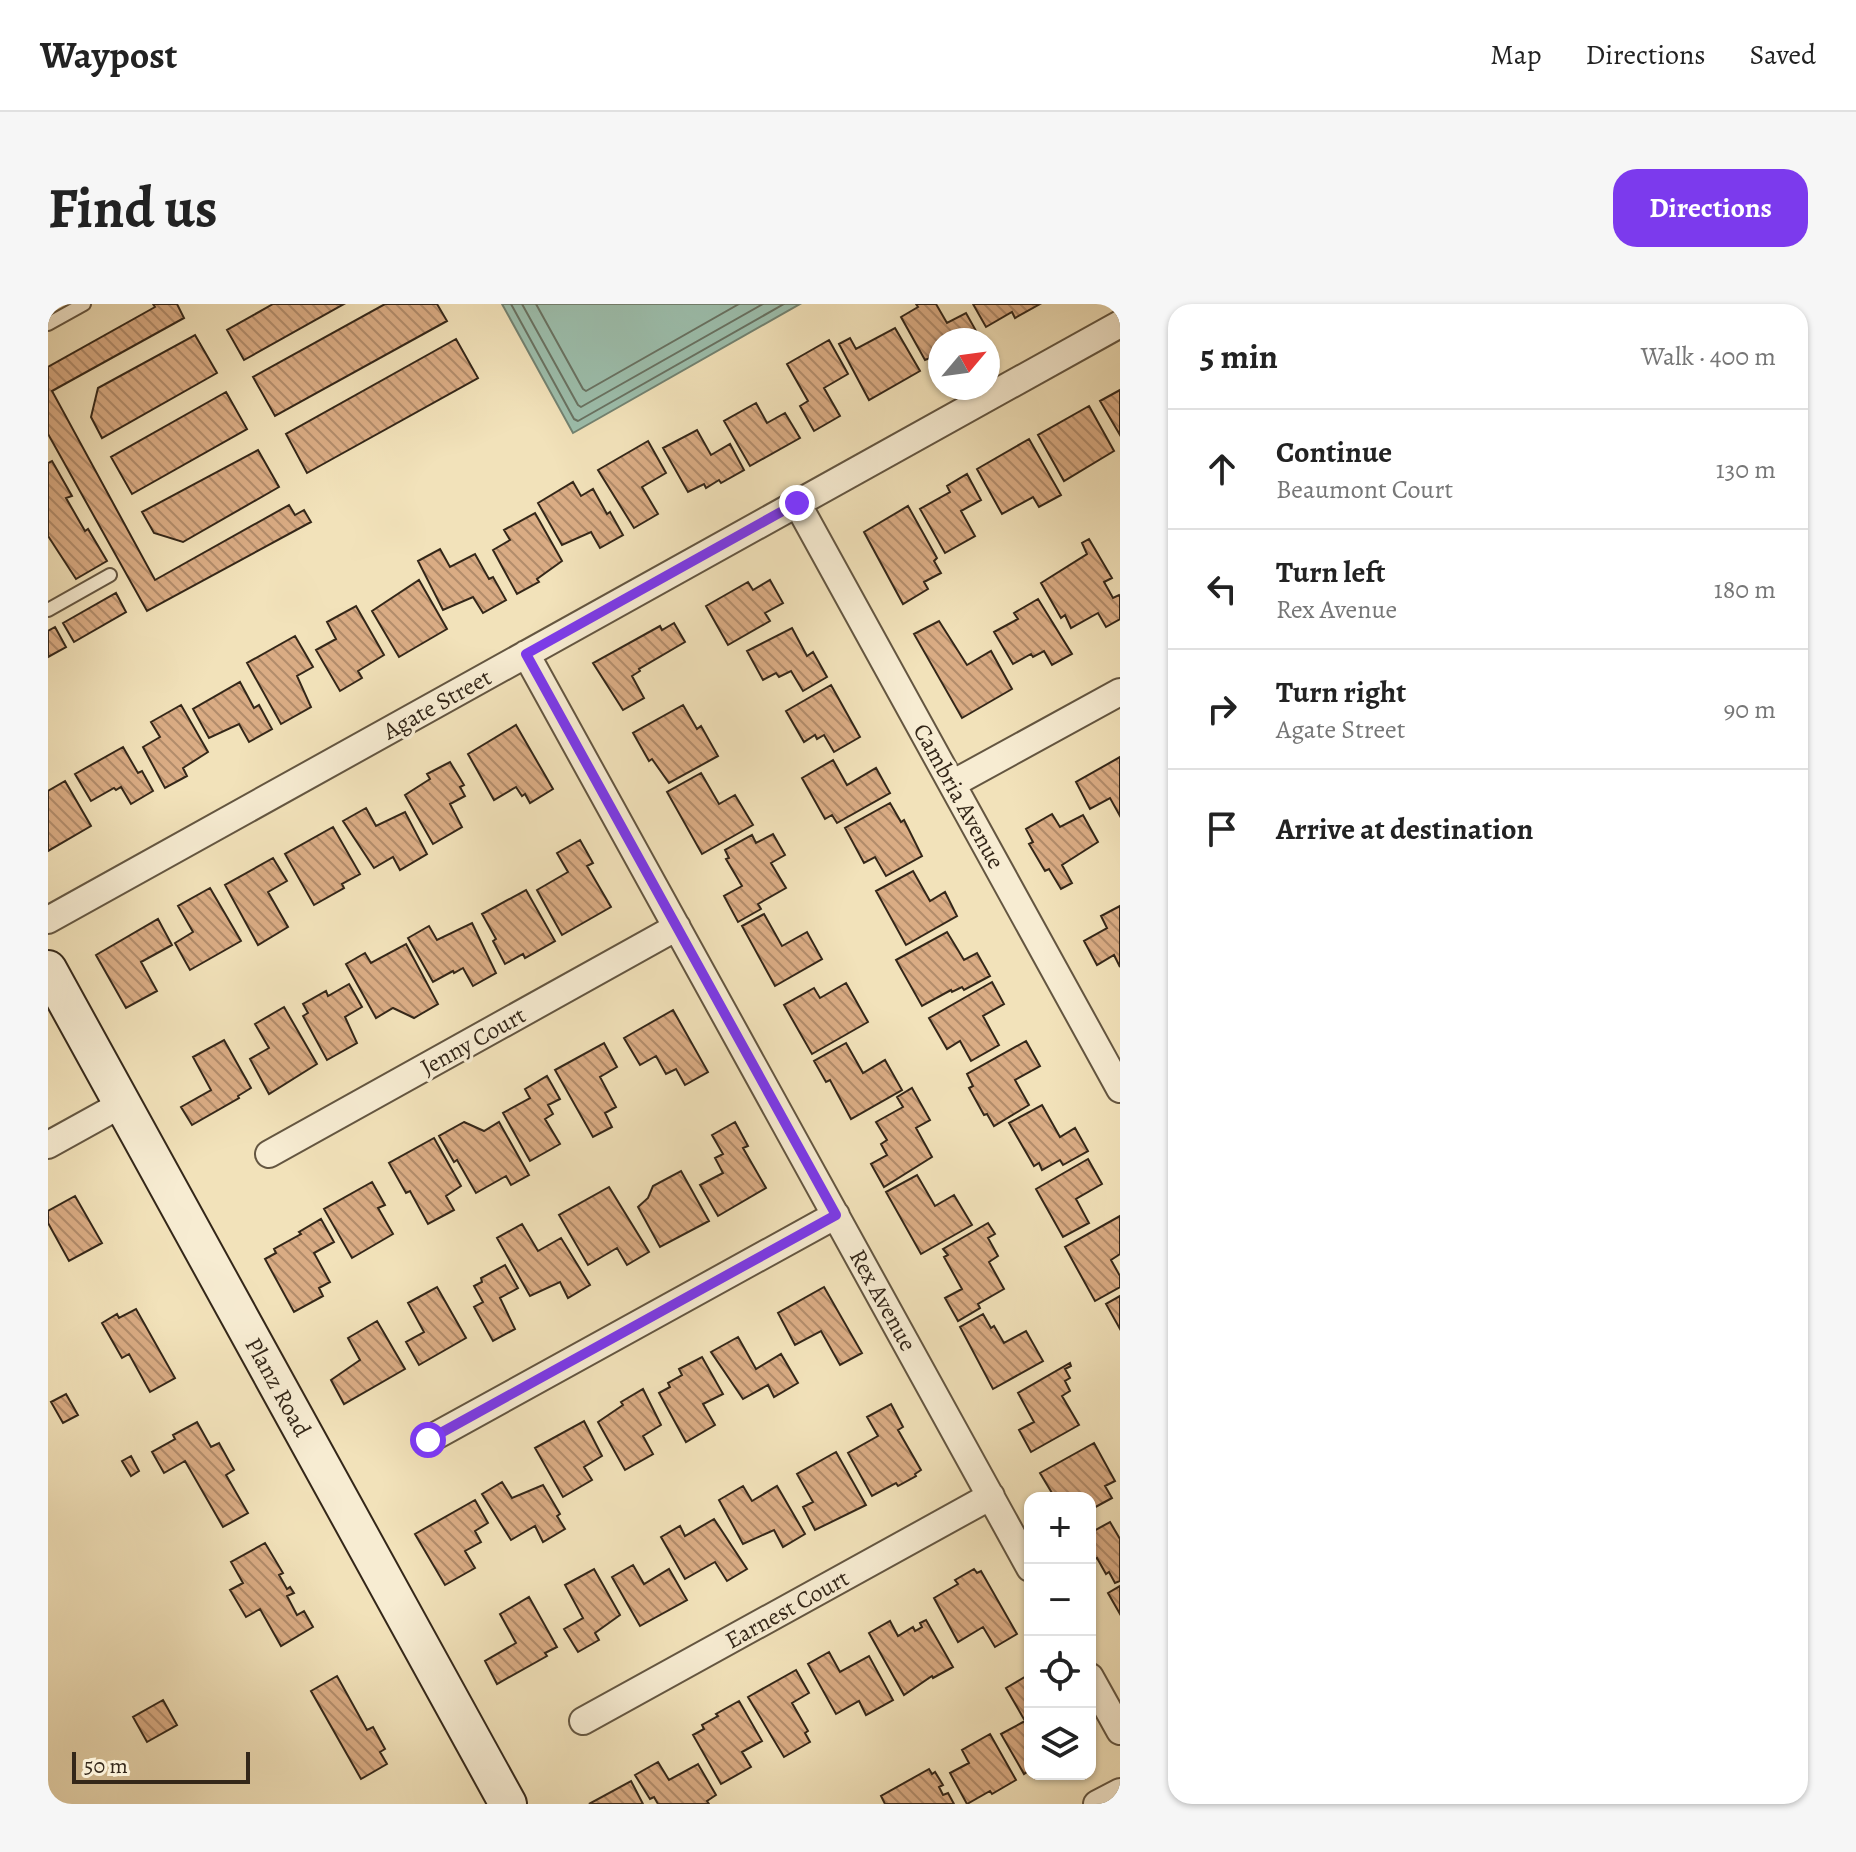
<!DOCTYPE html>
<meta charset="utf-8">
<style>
body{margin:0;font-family:Alegreya,serif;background:#f6f6f6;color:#222}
.controls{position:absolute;right:24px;bottom:24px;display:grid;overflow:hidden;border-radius:16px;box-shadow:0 2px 6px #0004}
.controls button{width:72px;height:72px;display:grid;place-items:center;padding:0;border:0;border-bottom:2px solid #e0e0e0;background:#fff;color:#222;font:40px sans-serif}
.compass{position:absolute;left:880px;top:24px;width:72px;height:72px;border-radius:50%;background:#fff;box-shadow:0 2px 6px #0004;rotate:61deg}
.scale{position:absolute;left:24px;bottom:20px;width:178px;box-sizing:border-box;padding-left:8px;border:4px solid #342719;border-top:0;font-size:22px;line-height:28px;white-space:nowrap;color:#342719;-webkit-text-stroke:6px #f7ecd2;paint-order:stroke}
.stop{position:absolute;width:24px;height:24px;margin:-18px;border:6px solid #7c3aed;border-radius:50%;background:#fff}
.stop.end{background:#7c3aed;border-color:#fff;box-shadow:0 2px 8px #0008}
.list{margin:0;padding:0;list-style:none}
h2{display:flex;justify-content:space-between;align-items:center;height:104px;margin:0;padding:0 32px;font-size:34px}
h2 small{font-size:26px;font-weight:400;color:#767676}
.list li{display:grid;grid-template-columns:52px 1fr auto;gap:24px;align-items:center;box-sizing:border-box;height:120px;padding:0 32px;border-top:2px solid #e0e0e0}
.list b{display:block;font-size:30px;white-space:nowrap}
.list p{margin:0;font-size:26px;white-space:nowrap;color:#767676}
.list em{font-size:26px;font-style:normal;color:#767676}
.icon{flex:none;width:44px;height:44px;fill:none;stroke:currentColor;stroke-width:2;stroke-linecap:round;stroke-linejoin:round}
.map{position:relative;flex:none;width:1072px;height:1500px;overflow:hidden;border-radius:24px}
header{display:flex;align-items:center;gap:48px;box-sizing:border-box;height:112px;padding:0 40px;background:#fff;border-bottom:2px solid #e0e0e0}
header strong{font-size:38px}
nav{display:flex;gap:44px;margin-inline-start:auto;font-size:28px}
.intro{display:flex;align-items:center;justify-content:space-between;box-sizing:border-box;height:192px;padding:0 48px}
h1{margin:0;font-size:56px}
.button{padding:20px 36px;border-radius:24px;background:#7c3aed;color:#fff;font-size:28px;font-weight:700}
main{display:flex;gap:48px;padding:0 48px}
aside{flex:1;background:#fff;border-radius:24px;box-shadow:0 2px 6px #0004}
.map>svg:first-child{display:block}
.water{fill:#9cbeac;stroke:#728271;stroke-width:2}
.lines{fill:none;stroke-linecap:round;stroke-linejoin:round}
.shore{stroke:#687262;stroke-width:2}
.building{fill:url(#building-back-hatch);stroke:#342719;stroke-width:2}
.lane-casing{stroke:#645641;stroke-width:16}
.street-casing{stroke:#645641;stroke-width:30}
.secondary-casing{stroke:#342719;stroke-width:40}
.lane{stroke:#f7ecd2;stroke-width:12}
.street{stroke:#f7ecd2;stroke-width:26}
.secondary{stroke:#f7ecd2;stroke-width:36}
.route{stroke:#7c3aed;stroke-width:10}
.labels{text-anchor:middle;stroke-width:7;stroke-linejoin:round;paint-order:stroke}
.street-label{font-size:24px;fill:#342719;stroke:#f7ecd2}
</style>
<header>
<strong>Waypost</strong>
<nav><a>Map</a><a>Directions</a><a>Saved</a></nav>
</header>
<div class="intro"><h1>Find us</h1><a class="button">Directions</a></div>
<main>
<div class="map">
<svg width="1072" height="1500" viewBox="0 0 1072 1500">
<defs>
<pattern id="building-back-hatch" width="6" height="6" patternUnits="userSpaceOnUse" patternTransform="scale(2)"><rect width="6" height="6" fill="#daac84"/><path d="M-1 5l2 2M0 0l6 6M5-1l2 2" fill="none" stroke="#b28c6b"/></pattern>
</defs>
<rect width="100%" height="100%" fill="#f2e2ba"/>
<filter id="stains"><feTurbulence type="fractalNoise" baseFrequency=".0025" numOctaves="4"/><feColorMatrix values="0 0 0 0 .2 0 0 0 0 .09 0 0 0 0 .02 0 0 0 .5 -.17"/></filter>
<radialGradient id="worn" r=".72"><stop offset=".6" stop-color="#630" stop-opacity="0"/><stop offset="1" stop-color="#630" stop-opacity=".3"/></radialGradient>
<path class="water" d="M 454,0 L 752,0 L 525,129 Z"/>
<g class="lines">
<path class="shore" d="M 463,0 L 526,115 L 530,117 L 736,0
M 474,0 L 530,101 L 533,103 L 715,0
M 488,0 L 535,85 L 538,87 L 691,0"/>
</g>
<path class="building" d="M 105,0 L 129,0 L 136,14 L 4,87 L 107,276 L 241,201 L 247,211 L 256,206 L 263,218 L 99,307 L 0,130 L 0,63 L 107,3 Z
M 225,0 L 296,0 L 196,56 L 179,26 Z
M 337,0 L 389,0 L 399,17 L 227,112 L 205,73 Z
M 868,0 L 888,0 L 899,19 L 918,9 L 932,34 L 892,36 L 892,50 L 877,56 L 853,13 L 870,3 Z
M 925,0 L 992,0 L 967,14 L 964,8 L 938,23 Z
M 847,24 L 872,67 L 821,96 L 791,40 L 802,34 L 808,45 Z
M 147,31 L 169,69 L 54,134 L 43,113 L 50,84 Z
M 408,35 L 430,74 L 259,169 L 238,130 Z
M 781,36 L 800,70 L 776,84 L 792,112 L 766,127 L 752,102 L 760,97 L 739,60 Z
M 1072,86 L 1072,131 L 1052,97 Z
M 178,88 L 199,125 L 84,190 L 63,153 Z
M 708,99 L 719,119 L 737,109 L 752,134 L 702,162 L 676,117 Z
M 1041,102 L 1066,147 L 1016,177 L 990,131 Z
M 649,126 L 663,151 L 682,140 L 696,166 L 673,179 L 671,176 L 658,184 L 656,180 L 640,188 L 615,144 Z
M 981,135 L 1013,191 L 991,203 L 985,193 L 954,210 L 929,165 Z
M 600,137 L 618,169 L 594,183 L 610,210 L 586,224 L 550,166 Z
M 210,146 L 231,183 L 135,238 L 106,229 L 94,208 Z
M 4,157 L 24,192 L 18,194 L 37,227 L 40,225 L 59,257 L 28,275 L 0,232 L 0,159 Z
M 919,170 L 933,196 L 913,207 L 927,232 L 897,249 L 872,205 L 902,188 L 899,182 Z
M 525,178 L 533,192 L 545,185 L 559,210 L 562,208 L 575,231 L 552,244 L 543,228 L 514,241 L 490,199 Z
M 860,202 L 889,254 L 886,257 L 893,269 L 876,278 L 880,285 L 855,300 L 816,228 Z
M 487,209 L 514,257 L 489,275 L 491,278 L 469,290 L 445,246 L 462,236 L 456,226 Z
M 1041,235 L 1064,274 L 1056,278 L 1065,294 L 1071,291 L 1072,293 L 1072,315 L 1058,323 L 1050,309 L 1023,324 L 1017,311 L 1013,314 L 993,279 L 1039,250 L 1034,239 Z
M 392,245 L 402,263 L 427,250 L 441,275 L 445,273 L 458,296 L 435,309 L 425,293 L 395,306 L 370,257 Z
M 371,276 L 399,325 L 351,353 L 324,307 Z
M 722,276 L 735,299 L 717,309 L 722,317 L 680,341 L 658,302 L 700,278 L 705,286 Z
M 68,289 L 78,308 L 26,338 L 15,319 Z
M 990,295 L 1024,350 L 1004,361 L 996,347 L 985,353 L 983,350 L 965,360 L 946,328 L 970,315 L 966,309 Z
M 308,302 L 336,351 L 310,367 L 314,374 L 292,387 L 268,346 L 288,335 L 279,318 Z
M 891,317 L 919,361 L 943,347 L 964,385 L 914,414 L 866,330 Z
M 626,319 L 637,338 L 591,365 L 592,367 L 584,372 L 596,394 L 575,406 L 545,359 L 612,322 L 614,326 Z
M 7,323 L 18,343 L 0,353 L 0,327 Z
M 744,324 L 759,352 L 765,348 L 779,373 L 755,387 L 743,367 L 731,373 L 728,369 L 715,376 L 699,347 Z
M 247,332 L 265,363 L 249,372 L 263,403 L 233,420 L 199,359 Z
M 192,378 L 206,404 L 211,401 L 224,425 L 201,438 L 191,420 L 161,434 L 145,405 Z
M 783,381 L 812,433 L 786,448 L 776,431 L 769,435 L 767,431 L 756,438 L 738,407 Z
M 133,401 L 160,448 L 135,464 L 139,472 L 117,484 L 95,443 L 112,433 L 103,418 Z
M 635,401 L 649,425 L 653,422 L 670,452 L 621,479 L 604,455 L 601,457 L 585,429 Z
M 468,421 L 505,485 L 482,499 L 477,490 L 474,492 L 468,483 L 446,496 L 420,450 Z
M 75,443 L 90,469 L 94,467 L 105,487 L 83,500 L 73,483 L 68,486 L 66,484 L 43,497 L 27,470 Z
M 1072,453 L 1072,512 L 1062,494 L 1042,505 L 1028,478 Z
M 785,456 L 799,481 L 828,464 L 842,489 L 789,519 L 784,511 L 777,515 L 754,474 Z
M 402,458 L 416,481 L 412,483 L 417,492 L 402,500 L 414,523 L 385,540 L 357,491 L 382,475 L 379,470 Z
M 653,469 L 671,500 L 687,491 L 705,521 L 654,550 L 619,488 Z
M 17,477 L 43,522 L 0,547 L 0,487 Z
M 842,499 L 853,518 L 856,516 L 874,552 L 838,572 L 827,553 L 816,559 L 797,524 Z
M 318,504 L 328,522 L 357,508 L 379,550 L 352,566 L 345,553 L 326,564 L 295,517 Z
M 1004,510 L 1012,523 L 1035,511 L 1050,538 L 1014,561 L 1024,579 L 1013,585 L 1001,565 L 997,567 L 981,540 L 985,538 L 978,525 Z
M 285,523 L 312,570 L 294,580 L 296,584 L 266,601 L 237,550 Z
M 725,530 L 737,551 L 723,559 L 738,584 L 710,600 L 713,605 L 690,618 L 676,592 L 694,582 L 678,555 L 681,554 L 677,546 L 704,531 L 708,539 Z
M 532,536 L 545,559 L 539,562 L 563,603 L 514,631 L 489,586 L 520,568 L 509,549 Z
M 225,554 L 239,577 L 220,588 L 240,623 L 210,641 L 177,581 Z
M 865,567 L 882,597 L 897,588 L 909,612 L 858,641 L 828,587 Z
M 162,584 L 193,637 L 142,666 L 127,639 L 145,628 L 130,602 Z
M 478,586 L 507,637 L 477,654 L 475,650 L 457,660 L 445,637 L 448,635 L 434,610 Z
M 1072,602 L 1072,663 L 1066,651 L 1049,661 L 1036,637 L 1059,624 L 1053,612 Z
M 716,610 L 734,642 L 759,628 L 774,655 L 727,682 L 694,622 Z
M 110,615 L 124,641 L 93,658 L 109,687 L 78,704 L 48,651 Z
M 424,619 L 448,669 L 425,682 L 415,664 L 406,669 L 405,667 L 385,678 L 360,634 L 381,622 L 389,636 Z
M 899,628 L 916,656 L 929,649 L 942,672 L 916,686 L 914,683 L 904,688 L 903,686 L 874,702 L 848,656 Z
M 358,640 L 390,700 L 366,714 L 345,704 L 328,714 L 298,660 L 317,649 L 323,659 Z
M 944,678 L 956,700 L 935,712 L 951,741 L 923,757 L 912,737 L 899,745 L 881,714 Z
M 798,679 L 820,718 L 764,750 L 736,701 L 766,684 L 772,694 Z
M 301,680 L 314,703 L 297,713 L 309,739 L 279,756 L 255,712 L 260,709 L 255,700 L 278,687 L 280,692 Z
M 236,703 L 269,760 L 221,790 L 202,755 L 221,744 L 207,720 Z
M 625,706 L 660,768 L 637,781 L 628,765 L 618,770 L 608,752 L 592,761 L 576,734 Z
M 176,736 L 203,784 L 190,792 L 191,794 L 144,821 L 133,803 L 163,786 L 145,753 Z
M 978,737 L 992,762 L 967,776 L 981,801 L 946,822 L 939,810 L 936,811 L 921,784 L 925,782 L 919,770 Z
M 556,739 L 569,763 L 552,773 L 568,803 L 557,809 L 564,823 L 545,833 L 507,766 Z
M 798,739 L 815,769 L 837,756 L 854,786 L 803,815 L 782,776 L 778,778 L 766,757 Z
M 499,772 L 512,795 L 500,801 L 505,810 L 497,815 L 512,840 L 482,857 L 455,809 L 482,794 L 477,785 Z
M 864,784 L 882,816 L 868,824 L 884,853 L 836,883 L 823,860 L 839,851 L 833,840 L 839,836 L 828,818 L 855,803 L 849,793 Z
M 994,801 L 1012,833 L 1027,824 L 1040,847 L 1015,861 L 1012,856 L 994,866 L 991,859 L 986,862 L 961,819 Z
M 416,818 L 436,827 L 451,818 L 481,871 L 463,881 L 458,872 L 428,889 L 409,856 L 406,858 L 391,832 Z
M 687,818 L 700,842 L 695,844 L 718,884 L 670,912 L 652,881 L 675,869 L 667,854 L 675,850 L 664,831 Z
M 386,834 L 413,882 L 398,892 L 406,906 L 380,920 L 362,887 L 358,889 L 341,859 Z
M 1040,855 L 1054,880 L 1028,895 L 1041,919 L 1015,933 L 988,885 Z
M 633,867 L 661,917 L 612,943 L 590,903 L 600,894 L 605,882 Z
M 869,871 L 887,902 L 906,891 L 924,921 L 873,950 L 838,888 Z
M 324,878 L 337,901 L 330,904 L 345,930 L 304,954 L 276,905 Z
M 561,883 L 601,948 L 579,961 L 569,944 L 540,961 L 511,911 Z
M 27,892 L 54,939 L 21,957 L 0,919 L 0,907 Z
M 1072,912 L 1072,950 L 1063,956 L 1072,972 L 1072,983 L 1047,997 L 1017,943 Z
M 273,915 L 286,938 L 266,949 L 282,978 L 271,984 L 275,992 L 246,1008 L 217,955 L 228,949 L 226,945 L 253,930 L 251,928 Z
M 940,919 L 947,930 L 940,934 L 950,952 L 941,958 L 956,985 L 930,1000 L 932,1004 L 910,1017 L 897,994 L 914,985 L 896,953 L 900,951 L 895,945 Z
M 474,920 L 490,947 L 513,934 L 542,981 L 520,994 L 512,978 L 482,992 L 449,934 Z
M 457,961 L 470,984 L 452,994 L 467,1025 L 445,1037 L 426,1003 L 435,998 L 426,982 L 434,978 L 433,974 Z
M 389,983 L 418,1034 L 371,1061 L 358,1038 L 376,1028 L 360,999 Z
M 776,983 L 814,1049 L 792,1061 L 773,1027 L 747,1041 L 730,1009 Z
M 1072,992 L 1072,1025 L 1058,1000 Z
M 88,1005 L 127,1074 L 102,1088 L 81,1050 L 74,1054 L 54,1019 L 69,1010 L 71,1014 Z
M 935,1010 L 943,1024 L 946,1022 L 956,1039 L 978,1027 L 995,1057 L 945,1085 L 912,1023 Z
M 329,1017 L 357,1065 L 296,1100 L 283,1076 L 312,1056 L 300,1034 Z
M 690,1033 L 708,1065 L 733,1050 L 750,1079 L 726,1093 L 720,1081 L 695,1095 L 663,1048 Z
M 654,1053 L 675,1090 L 655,1100 L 667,1121 L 638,1138 L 611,1089 L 622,1083 L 620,1079 L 634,1071 L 631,1065 Z
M 1022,1059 L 1023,1062 L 1017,1065 L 1022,1074 L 1017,1077 L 1022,1087 L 1014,1092 L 1031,1121 L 983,1148 L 971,1126 L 986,1118 L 970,1089 Z
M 595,1085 L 613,1121 L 595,1132 L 605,1150 L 577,1166 L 550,1118 L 575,1101 L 573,1098 Z
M 18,1090 L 30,1111 L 15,1119 L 3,1098 Z
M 843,1100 L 855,1123 L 850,1126 L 873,1166 L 867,1170 L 868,1172 L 850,1182 L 848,1179 L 824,1192 L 800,1149 L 830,1132 L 819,1113 Z
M 536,1117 L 554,1152 L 536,1163 L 544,1176 L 515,1193 L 487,1144 Z
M 149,1118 L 163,1143 L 171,1139 L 186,1166 L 178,1171 L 200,1209 L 175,1223 L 137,1157 L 116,1169 L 104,1148 L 127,1135 L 125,1131 Z
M 1046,1139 L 1067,1177 L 1057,1182 L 1064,1194 L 1042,1206 L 1042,1194 L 1007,1194 L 992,1169 Z
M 788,1148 L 818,1201 L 767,1226 L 755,1203 L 765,1198 L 749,1170 Z
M 83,1152 L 91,1167 L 83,1172 L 74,1157 Z
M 454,1178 L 464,1194 L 495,1181 L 512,1210 L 509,1212 L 517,1225 L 495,1238 L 487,1222 L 463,1236 L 434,1190 Z
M 695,1182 L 704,1197 L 729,1182 L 757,1230 L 735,1243 L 726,1226 L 695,1240 L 671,1196 Z
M 427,1196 L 440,1219 L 427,1227 L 433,1238 L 417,1247 L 427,1264 L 397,1281 L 367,1230 Z
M 666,1215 L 699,1265 L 679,1277 L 667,1258 L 637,1275 L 613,1233 L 632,1222 L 637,1232 Z
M 1062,1218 L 1072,1235 L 1072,1277 L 1067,1279 L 1061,1268 L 1058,1270 L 1049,1254 L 1042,1257 L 1042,1229 Z
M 217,1239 L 235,1269 L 231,1271 L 239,1285 L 242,1283 L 246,1289 L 239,1292 L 249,1311 L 256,1307 L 265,1323 L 233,1342 L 212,1305 L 198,1313 L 182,1286 L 195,1279 L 183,1258 Z
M 585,1261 L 596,1280 L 621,1265 L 639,1296 L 592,1322 L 564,1273 Z
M 546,1265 L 572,1311 L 547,1329 L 551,1336 L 530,1348 L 516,1325 L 535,1314 L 517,1281 Z
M 926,1265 L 929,1269 L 933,1267 L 969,1330 L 947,1343 L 935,1323 L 910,1338 L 886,1294 L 910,1280 L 907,1276 Z
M 1072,1282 L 1072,1310 L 1060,1289 Z
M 481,1293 L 509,1343 L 497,1349 L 499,1352 L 449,1380 L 437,1357 L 468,1339 L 452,1310 Z
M 878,1316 L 905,1363 L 885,1374 L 884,1372 L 856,1391 L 821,1329 L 842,1317 L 850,1332 L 865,1323 L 867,1327 L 874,1323 L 872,1319 Z
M 781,1348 L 792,1368 L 821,1352 L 845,1396 L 818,1411 L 811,1397 L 788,1410 L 760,1360 Z
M 748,1366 L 761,1389 L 744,1399 L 760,1427 L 757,1429 L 762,1438 L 736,1453 L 700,1393 Z
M 982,1370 L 982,1466 L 976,1470 L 953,1430 L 977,1417 L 958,1384 Z
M 289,1372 L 319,1426 L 325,1423 L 337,1445 L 332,1448 L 339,1460 L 313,1475 L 263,1387 Z
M 115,1396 L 129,1421 L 99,1438 L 85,1413 Z
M 691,1397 L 714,1437 L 694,1448 L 703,1463 L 673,1480 L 645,1431 L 656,1425 L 654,1421 L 670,1412 L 668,1410 Z
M 942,1430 L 968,1476 L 944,1490 L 942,1487 L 919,1500 L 902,1469 L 921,1459 L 914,1446 Z
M 610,1458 L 621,1476 L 650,1460 L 668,1491 L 659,1497 L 661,1500 L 610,1500 L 606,1493 L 602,1495 L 587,1471 Z
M 881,1465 L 884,1470 L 887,1468 L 895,1481 L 891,1483 L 895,1491 L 900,1489 L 906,1500 L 837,1500 L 833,1492 Z
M 583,1477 L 595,1500 L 541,1500 Z"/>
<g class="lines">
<g class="lane-casing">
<path id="lane" d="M 0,20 L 36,0
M 0,306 L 62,271"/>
</g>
<g class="street-casing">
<path id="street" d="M 749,199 L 1072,785
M 478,350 L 982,1264
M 904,480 L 1072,388
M 0,616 L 1072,20
M 0,841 L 74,800
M 221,850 L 629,623
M 380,1136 L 788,911
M 1042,1373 L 1072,1427
M 535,1417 L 943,1192
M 1049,1500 L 1072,1488"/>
</g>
<g class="secondary-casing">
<path id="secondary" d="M 0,665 L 460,1500"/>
</g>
<use href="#lane" class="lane"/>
<use href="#street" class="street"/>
<use href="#secondary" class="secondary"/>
</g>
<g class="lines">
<path class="route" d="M 380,1136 L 788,911 L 478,350 L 749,199"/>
</g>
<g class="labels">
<g class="street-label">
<text transform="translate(389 400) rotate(-29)" y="8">Agate Street</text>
<text transform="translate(911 492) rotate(61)" y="8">Cambria Avenue</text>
<text transform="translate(425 737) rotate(-29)" y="8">Jenny Court</text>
<text transform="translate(835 996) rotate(61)" y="8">Rex Avenue</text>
<text transform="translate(230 1083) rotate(61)" y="8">Planz Road</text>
<text transform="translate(739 1305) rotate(-29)" y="8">Earnest Court</text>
</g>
</g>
<rect width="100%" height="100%" filter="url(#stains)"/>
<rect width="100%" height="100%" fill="url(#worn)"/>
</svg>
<div class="controls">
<button>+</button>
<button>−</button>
<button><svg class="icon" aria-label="locate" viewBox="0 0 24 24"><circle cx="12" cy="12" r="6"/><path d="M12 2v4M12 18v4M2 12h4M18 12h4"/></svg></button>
<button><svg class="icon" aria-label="layers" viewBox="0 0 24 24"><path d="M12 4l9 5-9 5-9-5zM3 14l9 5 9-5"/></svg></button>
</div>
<svg class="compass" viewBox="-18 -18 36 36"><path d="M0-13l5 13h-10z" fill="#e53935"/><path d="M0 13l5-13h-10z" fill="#767676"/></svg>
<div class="scale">50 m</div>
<div class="stop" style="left:380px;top:1136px"></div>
<div class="stop end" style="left:749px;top:199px"></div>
</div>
<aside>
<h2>5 min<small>Walk · 400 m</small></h2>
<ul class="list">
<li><svg class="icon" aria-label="ahead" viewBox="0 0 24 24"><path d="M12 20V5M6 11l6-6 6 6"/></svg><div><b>Continue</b><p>Beaumont Court</p></div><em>130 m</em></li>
<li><svg class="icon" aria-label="left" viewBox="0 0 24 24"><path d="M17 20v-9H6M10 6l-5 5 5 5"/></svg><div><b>Turn left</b><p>Rex Avenue</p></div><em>180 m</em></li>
<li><svg class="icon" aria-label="right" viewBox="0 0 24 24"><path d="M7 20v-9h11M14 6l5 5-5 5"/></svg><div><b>Turn right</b><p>Agate Street</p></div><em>90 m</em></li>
<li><svg class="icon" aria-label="arrive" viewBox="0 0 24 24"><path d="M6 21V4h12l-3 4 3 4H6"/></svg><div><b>Arrive at destination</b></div></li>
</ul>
</aside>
</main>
